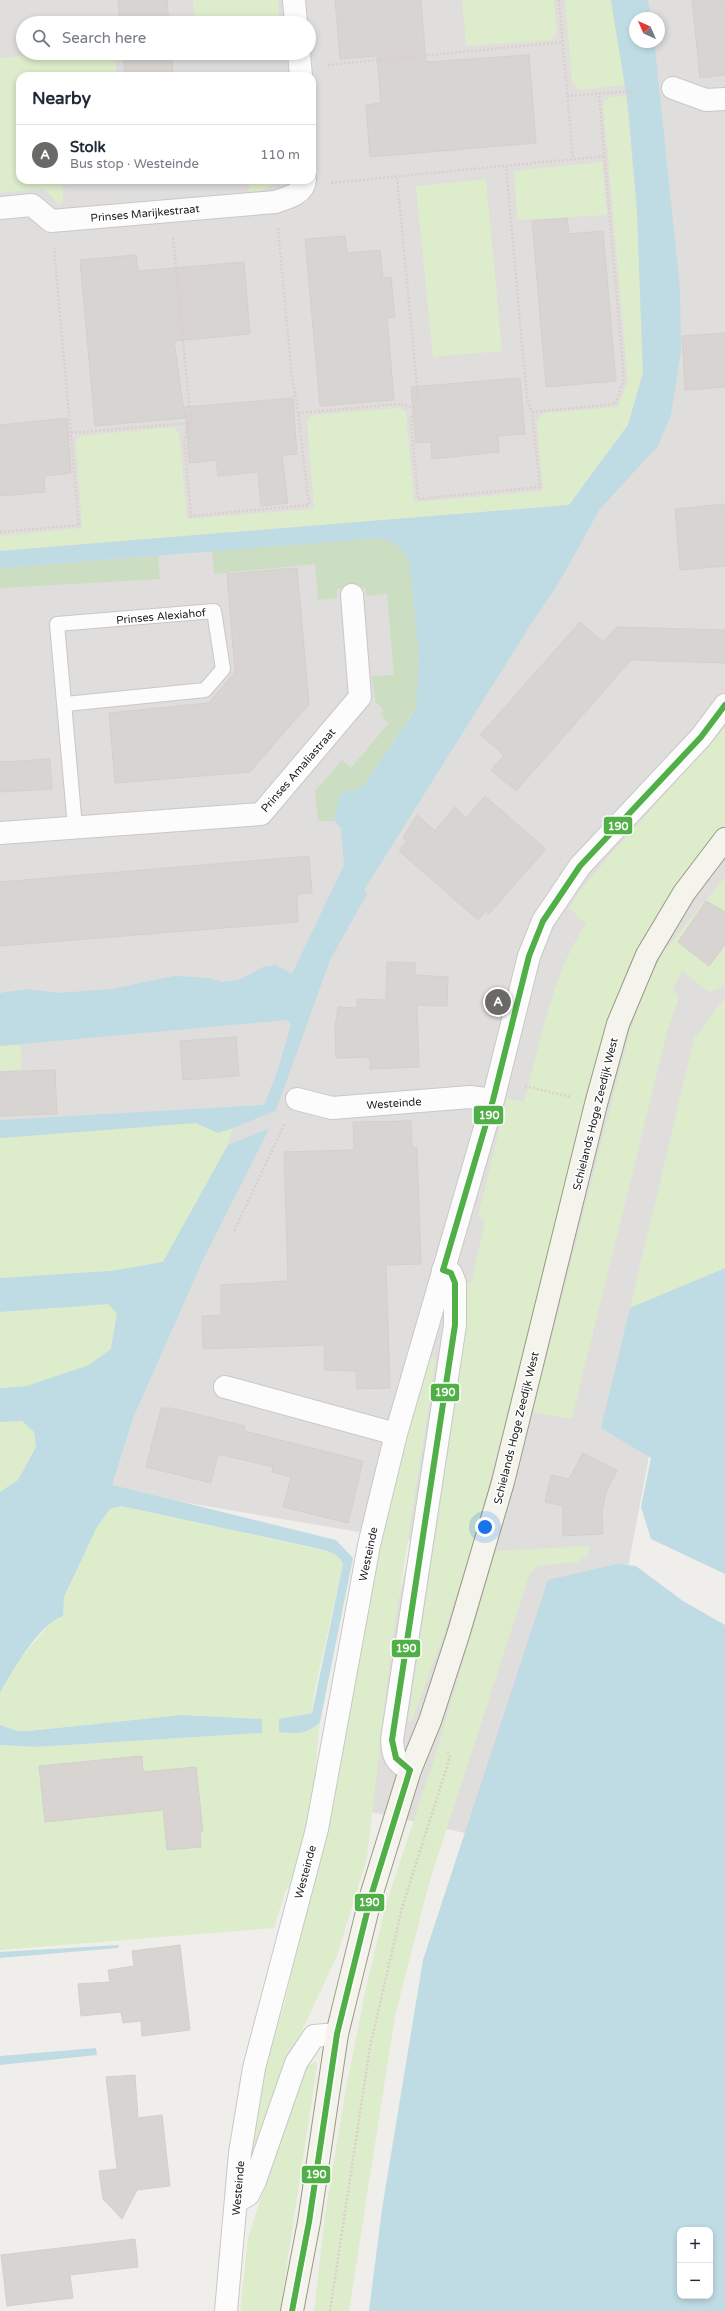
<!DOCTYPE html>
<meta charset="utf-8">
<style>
body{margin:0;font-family:"Varela Round",sans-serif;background:#f2f2f3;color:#1f2937}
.controls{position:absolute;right:12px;bottom:12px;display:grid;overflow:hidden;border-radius:8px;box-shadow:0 2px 6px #0003}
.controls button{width:36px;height:36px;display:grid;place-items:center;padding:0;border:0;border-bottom:1px solid #e0e1e3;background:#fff;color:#1f2937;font:20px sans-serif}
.compass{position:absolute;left:629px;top:12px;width:36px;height:36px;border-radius:50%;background:#fff;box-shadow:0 2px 6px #0003;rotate:315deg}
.you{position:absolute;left:485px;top:1527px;width:14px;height:14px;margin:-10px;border:3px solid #fff;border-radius:50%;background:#1a73e8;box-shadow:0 0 0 6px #1a73e833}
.badge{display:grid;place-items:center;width:26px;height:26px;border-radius:50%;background:#6a6968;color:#fff;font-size:13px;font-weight:700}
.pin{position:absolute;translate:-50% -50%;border:2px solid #fff;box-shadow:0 1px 4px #0006}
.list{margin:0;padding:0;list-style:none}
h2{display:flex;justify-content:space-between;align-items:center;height:52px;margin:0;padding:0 16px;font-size:17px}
h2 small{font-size:13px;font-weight:400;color:#747a83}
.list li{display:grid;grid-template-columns:26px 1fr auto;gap:12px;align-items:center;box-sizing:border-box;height:60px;padding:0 16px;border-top:1px solid #e0e1e3}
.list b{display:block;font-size:15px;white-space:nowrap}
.list p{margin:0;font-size:13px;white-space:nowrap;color:#747a83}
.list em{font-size:13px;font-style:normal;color:#747a83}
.icon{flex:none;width:22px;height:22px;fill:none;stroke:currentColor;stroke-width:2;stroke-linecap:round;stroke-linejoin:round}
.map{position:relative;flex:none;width:725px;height:2311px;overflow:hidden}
.search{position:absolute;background:#fff;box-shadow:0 2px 6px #0003;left:16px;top:16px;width:300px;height:44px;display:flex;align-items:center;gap:10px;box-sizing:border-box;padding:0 14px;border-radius:22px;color:#747a83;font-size:15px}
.panel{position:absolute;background:#fff;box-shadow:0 2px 6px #0003;left:16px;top:72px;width:300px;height:112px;border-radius:12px}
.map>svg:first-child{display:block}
.residential{fill:#dfdedc;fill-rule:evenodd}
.grass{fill:#ddeccb}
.forest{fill:#cbdec1}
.water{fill:#bfdbe3;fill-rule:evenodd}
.pier{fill:#dedddd}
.building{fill:#d7d4d2;stroke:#d3d0cc}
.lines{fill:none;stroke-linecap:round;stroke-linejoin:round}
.lane-casing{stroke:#c9c8c7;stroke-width:16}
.street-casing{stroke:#c9c8c7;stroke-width:24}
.secondary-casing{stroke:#999a82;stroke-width:24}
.path{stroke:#dccecd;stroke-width:2.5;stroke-dasharray:2 2;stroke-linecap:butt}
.lane{stroke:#fdfcfc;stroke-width:14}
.street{stroke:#fdfcfc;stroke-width:22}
.secondary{stroke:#f4f4ed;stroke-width:22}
.bus-1-casing{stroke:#fff;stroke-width:9}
.bus-1{stroke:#50af46;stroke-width:6}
.labels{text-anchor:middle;stroke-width:3;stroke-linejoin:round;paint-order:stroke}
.street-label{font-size:11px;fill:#222;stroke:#fff}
.line-badge{stroke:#fff;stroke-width:1.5}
.badge-label{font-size:11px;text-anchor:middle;font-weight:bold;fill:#fff}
</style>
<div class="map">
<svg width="725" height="2311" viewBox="0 0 725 2311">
<rect width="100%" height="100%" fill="#f0eeeb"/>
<path class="residential" d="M 0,0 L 725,0 L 725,1239 L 676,1312 L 624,1589 L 482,1837 L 350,1807 L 412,1541 L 87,1486 L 0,1162 ZM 635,18 L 659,18 L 659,42 L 635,42 ZM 23,23 L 309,23 L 309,53 L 23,53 ZM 20,76 L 312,76 L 312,180 L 20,180 Z"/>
<path class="grass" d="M 193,0 L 278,0 L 280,23 L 195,23 Z
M 462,0 L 554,0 L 557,33 L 551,40 L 466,46 Z
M 565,0 L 611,0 L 625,85 L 580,90 L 572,82 Z
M 53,53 L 115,53 L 116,76 L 20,76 L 20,180 L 117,180 L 62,185 L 63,203 L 58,204 L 45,189 L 0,193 L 0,58 Z
M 626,96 L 637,210 L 643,373 L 628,425 L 569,505 L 0,551 L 0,536 L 82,528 L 76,440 L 80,436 L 173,427 L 179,433 L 187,519 L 314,509 L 307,421 L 312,415 L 399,408 L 406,412 L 414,502 L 543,491 L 537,421 L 544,413 L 618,407 L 628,381 L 603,103 L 609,97 Z
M 602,162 L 607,215 L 517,220 L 514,171 Z
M 486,179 L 502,351 L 433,357 L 416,186 Z
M 248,180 L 282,180 L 260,191 L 249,192 Z
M 725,727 L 725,826 L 664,904 L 641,942 L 630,962 L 597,1057 L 527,1340 L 474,1540 L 444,1634 L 411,1723 L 408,1721 L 467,1325 L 464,1284 L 471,1283 L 485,1222 L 478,1216 L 507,1098 L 524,1102 C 540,1044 552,973 586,924 L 569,908 L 582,888 L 609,856 Z
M 725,877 L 725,986 L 709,992 L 682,971 L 673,988 L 679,997 L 668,1028 L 572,1419 L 533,1412 L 630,1031 L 648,982 L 665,950 Z
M 725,997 L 725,1268 L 630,1308 L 694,1039 Z
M 20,1044 L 22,1069 L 0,1071 L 0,1046 Z
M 196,1123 L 218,1133 L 233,1128 L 228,1145 L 163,1262 L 112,1271 L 0,1278 L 0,1138 Z
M 108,1304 L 117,1313 L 111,1349 L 89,1365 L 7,1409 L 27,1386 L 0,1388 L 0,1312 Z
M 429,1356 L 436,1359 L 392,1643 L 367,1858 L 337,1956 L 293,2050 L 246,2184 L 263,2074 L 285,2002 L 299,1937 L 326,1838 L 334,1795 L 348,1694 L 377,1549 Z
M 22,1421 L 34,1432 L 36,1448 L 18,1480 L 0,1492 L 0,1422 Z
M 121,1506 L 335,1553 L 343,1564 L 314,1694 L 312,1713 L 279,1719 L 279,1732 C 296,1734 308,1735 320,1722 L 315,1773 L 320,1777 L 296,1886 L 286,1889 L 274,1928 L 0,1950 L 0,1745 L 36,1747 L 262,1733 L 261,1719 L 181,1715 L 29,1731 L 18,1731 L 0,1725 L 0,1693 L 19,1660 L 53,1620 L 63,1616 L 64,1597 L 97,1527 L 110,1509 Z
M 590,1546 L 588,1555 L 577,1562 L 538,1566 L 530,1573 L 430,1880 L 395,2016 L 349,2311 L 314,2311 L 325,2215 L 346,2089 L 364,1997 L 386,1904 L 436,1753 L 496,1551 Z
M 316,2061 L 317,2066 L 280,2311 L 240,2311 L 248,2238 L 290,2109 L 307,2067 Z"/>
<path class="forest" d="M 382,538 L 400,547 L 409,561 L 419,654 L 416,708 L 363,787 L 340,794 L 334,821 L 318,821 L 315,791 L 342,760 L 351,768 L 389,723 L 380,714 L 384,710 L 375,701 L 372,676 L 394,675 L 387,594 L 366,596 L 365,587 L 337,589 L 337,598 L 318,600 L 315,564 L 214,574 L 212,551 Z
M 158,556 L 160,579 L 0,588 L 0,568 Z"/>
<path class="water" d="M 611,0 L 648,0 L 651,18 L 635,18 L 635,42 L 654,42 L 655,48 L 680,289 L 681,351 L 671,415 L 658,446 L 599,510 L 560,581 L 531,624 L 364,890 L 367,894 L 330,960 L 270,1127 L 202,1262 L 133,1418 L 112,1485 L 336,1540 L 353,1558 L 320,1722 C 307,1735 296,1734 279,1732 L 279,1719 L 312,1713 L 343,1564 C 337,1553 331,1552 320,1549 L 121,1506 L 110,1509 L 97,1527 L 64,1597 L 63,1616 C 38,1625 13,1670 0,1693 L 0,1492 L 18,1480 L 36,1447 L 34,1432 L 22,1421 L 0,1422 L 0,1388 L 27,1386 L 89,1365 L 111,1349 L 117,1313 L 108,1304 L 0,1312 L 0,1278 L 112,1271 L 163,1262 L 228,1145 L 233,1128 L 218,1133 L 196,1123 L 182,1124 L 0,1138 L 0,1120 L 264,1105 L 276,1075 L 291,1025 L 287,1020 L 0,1046 L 0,993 L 28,989 L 58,993 L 112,989 L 174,976 L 209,978 L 223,982 L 241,979 L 263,967 L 276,965 L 292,974 L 344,865 L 341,828 L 334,821 L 340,794 L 363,787 L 416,709 L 419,654 L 409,561 L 400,547 L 382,538 L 0,568 L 0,551 L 569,505 L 628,425 L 643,373 L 637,210 L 628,105 Z
M 725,1268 L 725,1574 L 651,1539 L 641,1507 L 651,1458 L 601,1428 L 630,1308 Z
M 617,1564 L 636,1566 L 683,1601 L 725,1625 L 725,2311 L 369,2311 L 382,2209 L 423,1960 L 548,1580 ZM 680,2230 L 710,2230 L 710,2296 L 680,2296 Z
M 181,1715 L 262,1719 L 262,1733 L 36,1747 L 0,1745 L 0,1725 L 18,1731 L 29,1731 Z
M 119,1945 L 118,1948 L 0,1958 L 0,1952 Z
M 96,2048 L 97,2055 L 0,2065 L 0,2056 Z"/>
<path class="pier" d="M 282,1110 L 276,1126 L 228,1145 L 233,1128 L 274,1111 Z"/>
<path class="building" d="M 118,0 L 167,0 L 169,23 L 120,23 Z
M 335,0 L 421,0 L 426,62 L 529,55 L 536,143 L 370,157 L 366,105 L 381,103 L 377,56 L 340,59 Z
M 692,0 L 725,0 L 725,75 L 700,78 Z
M 123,53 L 171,53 L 173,73 L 168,73 L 168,76 L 125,76 Z
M 567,218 L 569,234 L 603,231 L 616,381 L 546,387 L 532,221 Z
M 345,236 L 347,253 L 380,250 L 383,278 L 391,277 L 395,317 L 387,318 L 394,400 L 320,406 L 305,239 Z
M 136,255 L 138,271 L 244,262 L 250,334 L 174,341 L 185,418 L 95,426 L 80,260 Z
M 725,333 L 725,387 L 685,390 L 682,336 Z
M 520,378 L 525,434 L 498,436 L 499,452 L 432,459 L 431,442 L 416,443 L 411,387 Z
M 293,398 L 297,454 L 282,455 L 288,503 L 261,506 L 258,472 L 218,476 L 216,460 L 189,463 L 185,407 Z
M 67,418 L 71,473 L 44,476 L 45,492 L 0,496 L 0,425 Z
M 725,504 L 725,566 L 680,570 L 675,509 Z
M 297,568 L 309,704 L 250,772 L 115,783 L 109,713 L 209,703 L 235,672 L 227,574 Z
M 580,622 L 603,642 L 617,627 L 725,630 L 725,663 L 631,660 L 516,791 L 491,770 L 504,755 L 480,735 Z
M 50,759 L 52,789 L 0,792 L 0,762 Z
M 485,796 L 546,849 L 489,914 L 485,911 L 478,920 L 399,851 L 407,841 L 403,838 L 417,815 L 435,831 L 455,807 L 466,818 Z
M 309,856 L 312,893 L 297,894 L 298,922 L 0,946 L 0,882 Z
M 706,901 L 725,912 L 725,945 L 709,966 L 678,942 Z
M 387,962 L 415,963 L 415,975 L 448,977 L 447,1006 L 417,1005 L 419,1067 L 370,1069 L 370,1057 L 336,1058 L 335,1028 L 338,1007 L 357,1008 L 357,999 L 386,1000 Z
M 236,1037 L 239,1076 L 183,1080 L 180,1041 Z
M 55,1070 L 57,1114 L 0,1116 L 0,1072 Z
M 411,1121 L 412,1148 L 417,1148 L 421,1264 L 386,1265 L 390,1388 L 357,1389 L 356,1371 L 325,1370 L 324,1345 L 203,1349 L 202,1316 L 221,1315 L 221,1285 L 288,1281 L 284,1152 L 354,1150 L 353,1122 Z
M 161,1408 L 171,1408 L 245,1426 L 244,1431 L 363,1461 L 348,1523 L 283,1507 L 291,1477 L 272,1472 L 273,1467 L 218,1454 L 211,1483 L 146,1467 Z
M 583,1453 L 617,1471 L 606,1492 L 602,1511 L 603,1534 L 563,1536 L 563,1506 L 545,1502 L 551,1475 L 569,1479 Z
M 142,1756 L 143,1772 L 196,1767 L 203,1832 L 200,1832 L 201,1847 L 167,1850 L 163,1810 L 45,1822 L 39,1766 Z
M 180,1945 L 190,2030 L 142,2036 L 141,2021 L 123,2023 L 121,2012 L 81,2016 L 78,1984 L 110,1982 L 108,1970 L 134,1966 L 132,1951 Z
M 135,2075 L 138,2118 L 162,2115 L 170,2186 L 137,2190 L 122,2219 L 103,2199 L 99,2171 L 117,2169 L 106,2077 Z
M 135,2239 L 138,2267 L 70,2275 L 73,2298 L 7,2306 L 1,2255 Z"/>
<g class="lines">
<g class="lane-casing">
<path id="lane" d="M 66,704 L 205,690 L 223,669 L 214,611 L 57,624 L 75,827"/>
</g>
<g class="street-casing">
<path id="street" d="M 294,0 L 296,23
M 299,53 L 301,76
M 673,88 L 706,100 L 725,99
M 0,208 L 32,205 L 51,221 L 275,202 C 287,198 304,194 305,180
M 0,833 L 261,814 L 360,697 L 352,595
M 297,1099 L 332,1108 L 470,1097 L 493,1100
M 225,1387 L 396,1434
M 410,1770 C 395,1762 393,1756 392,1740 L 455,1325 L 455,1283 L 451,1273 L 443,1270
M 236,2202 L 248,2195 L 255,2181 L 296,2063 L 314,2036 L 337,2034
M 226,2311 L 240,2153 L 254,2068 L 317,1829 L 369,1545 L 396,1434 L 493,1100 L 529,956 L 543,921 L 580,866 L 701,737 L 725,705"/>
</g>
<g class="secondary-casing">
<path id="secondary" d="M 292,2311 L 309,2222 L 337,2034 L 371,1896 L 410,1770 L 430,1721 L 458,1635 L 503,1482 L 596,1104 L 618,1024 L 647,955 L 684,893 L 725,839"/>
</g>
<path class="path" d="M 559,0 L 573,159
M 328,65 L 562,42
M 567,96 L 646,90
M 397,178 L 418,397 L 411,419 L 418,499 L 540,487 L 532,412 L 527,399 L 506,166
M 331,183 L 605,156
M 173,238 L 191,423 L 184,439 L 191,516 L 309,505 L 298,413 L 292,377 L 278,228
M 532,412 L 615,404 L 624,379 L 599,93
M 298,413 L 399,404 L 415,408
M 71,433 L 191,423
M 0,532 L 79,525 L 54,248
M 525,1086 L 571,1097
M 234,1231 L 285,1123
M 330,2311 L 370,2047 L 402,1908 L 450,1757 L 448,1752"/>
<use href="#lane" class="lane"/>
<use href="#street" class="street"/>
<use href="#secondary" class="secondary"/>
<g class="bus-1-casing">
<path id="bus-1" d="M 443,1270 L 493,1100 L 529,956 L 543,921 L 580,866 L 701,737 L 725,705
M 410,1770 L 396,1758 L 392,1740 L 455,1325 L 455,1283 L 451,1273 L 443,1270
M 292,2311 L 309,2222 L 337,2034 L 371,1896 L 410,1770"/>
</g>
<use href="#bus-1" class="bus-1"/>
</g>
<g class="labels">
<g class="street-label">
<text transform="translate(145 213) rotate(-5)" y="4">Prinses Marijkestraat</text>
<text transform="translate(161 616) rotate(-5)" y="4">Prinses Alexiahof</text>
<text transform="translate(298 770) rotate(-49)" y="4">Prinses Amaliastraat</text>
<text transform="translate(394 1103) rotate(-4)" y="4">Westeinde</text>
<text transform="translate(595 1114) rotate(-76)" y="4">Schielands Hoge Zeedijk West</text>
<text transform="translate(516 1428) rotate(-76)" y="4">Schielands Hoge Zeedijk West</text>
<text transform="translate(368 1554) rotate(-78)" y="4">Westeinde</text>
<text transform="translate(305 1872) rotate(-75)" y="4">Westeinde</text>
<text transform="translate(238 2188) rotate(-85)" y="4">Westeinde</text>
</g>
</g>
<g class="line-badge">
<rect x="603" y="816" width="30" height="19" rx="4" fill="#50af46"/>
<rect x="473" y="1105" width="31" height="20" rx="4" fill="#50af46"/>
<rect x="430" y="1383" width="30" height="19" rx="4" fill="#50af46"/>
<rect x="391" y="1639" width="30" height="19" rx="4" fill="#50af46"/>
<rect x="354" y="1893" width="31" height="19" rx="4" fill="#50af46"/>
<rect x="301" y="2165" width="30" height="19" rx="4" fill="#50af46"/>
</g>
<g class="badge-label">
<text x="618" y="830">190</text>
<text x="489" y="1119">190</text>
<text x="445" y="1396">190</text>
<text x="406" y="1652">190</text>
<text x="369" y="1906">190</text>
<text x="316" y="2178">190</text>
</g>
</svg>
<div class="controls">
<button>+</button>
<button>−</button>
</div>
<svg class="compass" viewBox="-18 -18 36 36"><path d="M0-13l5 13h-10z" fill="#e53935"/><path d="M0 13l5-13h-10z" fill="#747a83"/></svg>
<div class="you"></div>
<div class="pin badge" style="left:498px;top:1002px">A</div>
<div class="search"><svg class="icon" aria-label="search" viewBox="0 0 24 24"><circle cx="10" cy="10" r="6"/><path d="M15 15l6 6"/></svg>Search here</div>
<section class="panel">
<h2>Nearby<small></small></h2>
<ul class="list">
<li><span class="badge">A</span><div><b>Stolk</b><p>Bus stop · Westeinde</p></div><em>110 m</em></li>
</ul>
</section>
</div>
